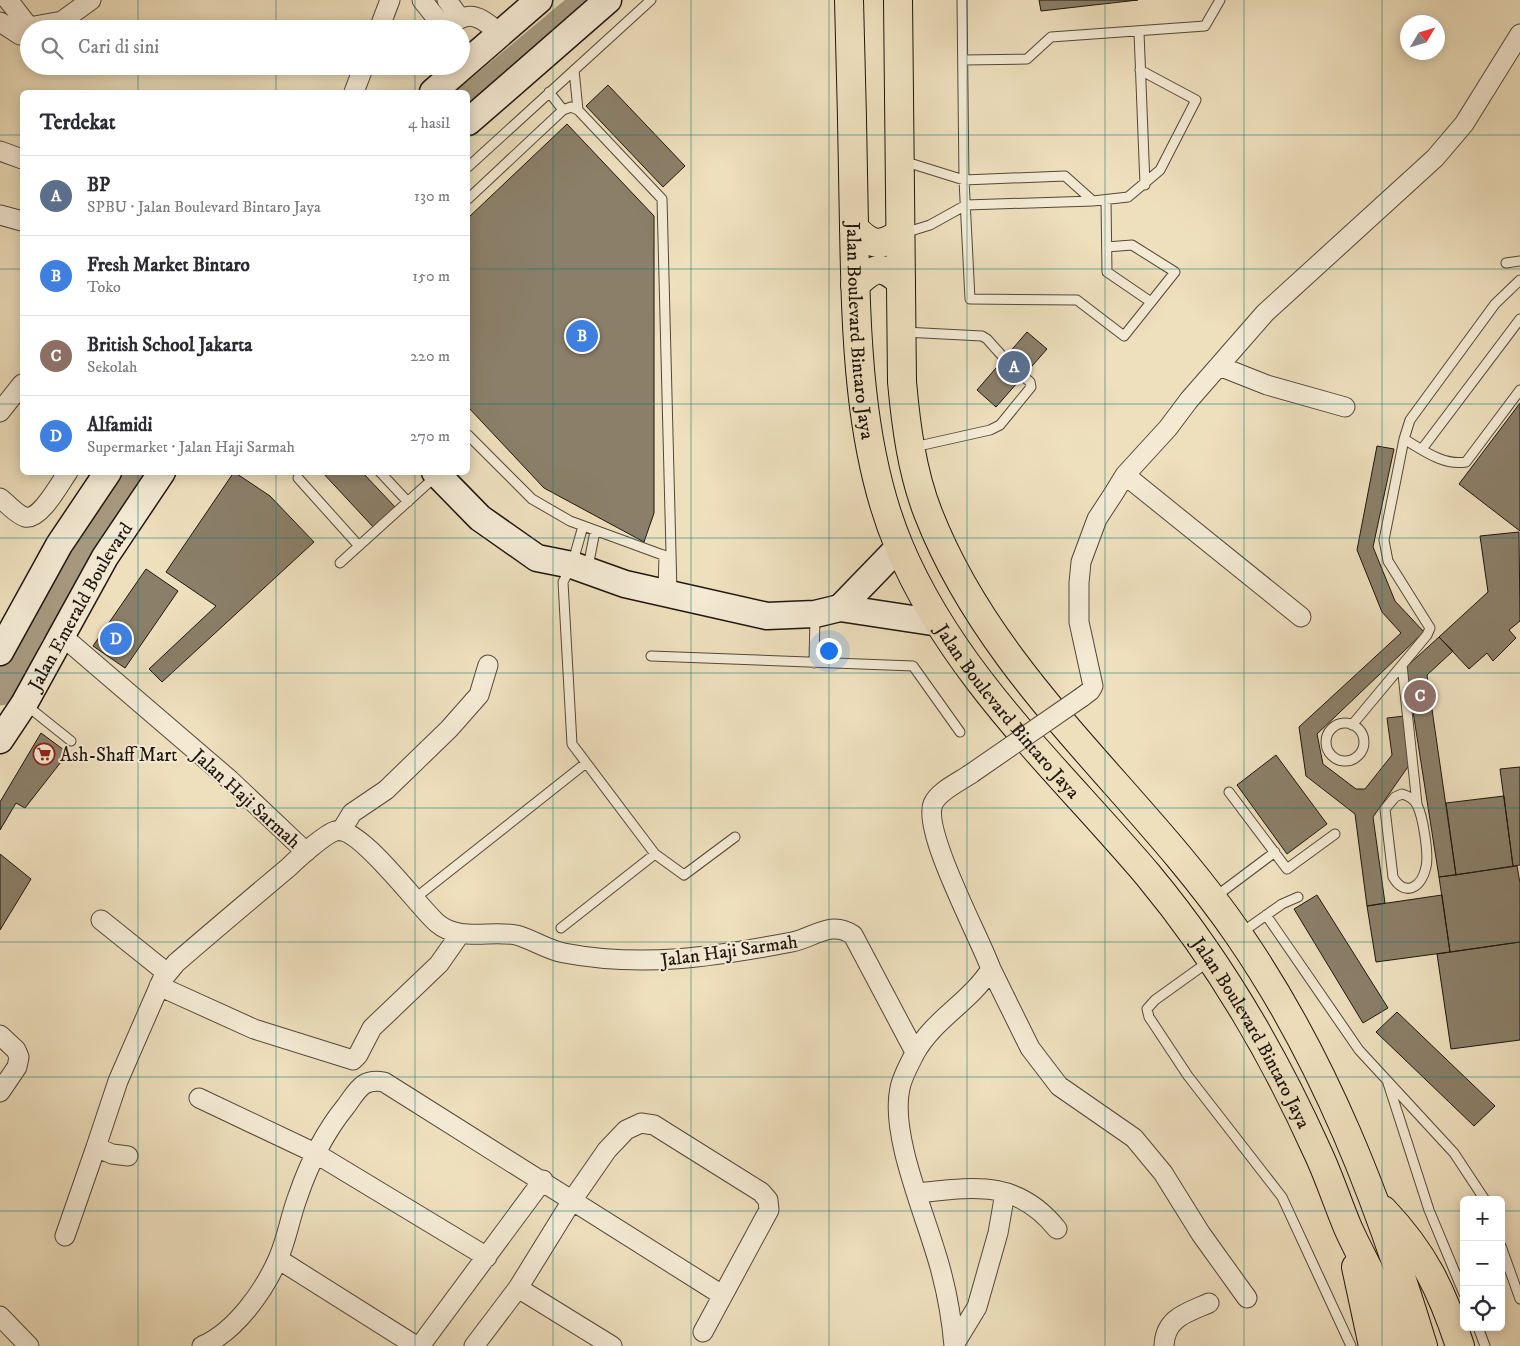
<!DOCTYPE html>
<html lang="id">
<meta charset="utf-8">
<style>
body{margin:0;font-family:"IM FELL DW Pica",serif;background:#f2f2f3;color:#2b2b33}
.controls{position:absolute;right:15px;bottom:15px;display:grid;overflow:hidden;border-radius:8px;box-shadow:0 2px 12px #0003}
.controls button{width:45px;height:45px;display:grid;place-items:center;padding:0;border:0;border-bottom:1px solid #e1e1e2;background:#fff;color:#2b2b33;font:25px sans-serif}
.compass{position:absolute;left:1400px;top:15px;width:45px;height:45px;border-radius:50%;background:#fff;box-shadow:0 2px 12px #0003;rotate:52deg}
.you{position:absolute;left:828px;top:650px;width:18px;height:18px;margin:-12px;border:4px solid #fff;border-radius:50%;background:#1a73e8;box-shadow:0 0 0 8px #1a73e833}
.badge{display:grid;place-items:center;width:32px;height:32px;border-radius:50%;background:#0b8043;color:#fff;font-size:16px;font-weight:700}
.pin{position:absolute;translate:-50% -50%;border:2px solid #fff;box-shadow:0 1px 5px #0006}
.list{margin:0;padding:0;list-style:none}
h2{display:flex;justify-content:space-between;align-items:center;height:65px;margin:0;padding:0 20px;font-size:21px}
h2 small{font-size:16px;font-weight:400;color:#7c7c81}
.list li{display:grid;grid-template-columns:32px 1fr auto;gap:15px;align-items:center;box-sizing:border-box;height:80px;padding:0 20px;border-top:1px solid #e1e1e2}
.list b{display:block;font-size:19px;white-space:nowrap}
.list p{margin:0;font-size:16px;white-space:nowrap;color:#7c7c81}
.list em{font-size:16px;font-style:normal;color:#7c7c81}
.icon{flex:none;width:28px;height:28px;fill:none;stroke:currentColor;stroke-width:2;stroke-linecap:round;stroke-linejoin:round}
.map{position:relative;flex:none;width:1520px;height:1346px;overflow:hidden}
.search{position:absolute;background:#fff;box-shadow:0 2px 12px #0003;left:20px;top:20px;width:450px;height:55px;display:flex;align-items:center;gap:12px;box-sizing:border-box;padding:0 18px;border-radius:28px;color:#7c7c81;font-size:19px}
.panel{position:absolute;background:#fff;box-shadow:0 2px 12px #0003;left:20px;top:90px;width:450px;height:385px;border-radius:8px}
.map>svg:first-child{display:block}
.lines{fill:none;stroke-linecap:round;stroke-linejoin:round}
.river{stroke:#a89b82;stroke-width:31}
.building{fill:#8b7f69;stroke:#1f160f}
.lane-casing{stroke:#53483a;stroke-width:11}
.street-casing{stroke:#53483a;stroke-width:21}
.secondary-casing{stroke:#1f160f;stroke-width:29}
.primary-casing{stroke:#1f160f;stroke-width:30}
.lane{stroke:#f4ead4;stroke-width:9}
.street{stroke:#f4ead4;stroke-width:19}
.secondary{stroke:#f4ead4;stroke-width:26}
.primary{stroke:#eedfbd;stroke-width:28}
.street-bridge-casing{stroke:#53483a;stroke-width:21;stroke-linecap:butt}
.street-bridge{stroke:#f4ead4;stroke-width:19}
.grid{fill:none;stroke:#0f766e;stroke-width:1;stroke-opacity:0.55}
.labels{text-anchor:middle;stroke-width:4;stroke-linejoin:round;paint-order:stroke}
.street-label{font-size:19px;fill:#1f160f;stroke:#f4ead4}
.poi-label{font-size:19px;fill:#1f160f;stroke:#f4ead4;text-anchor:start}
</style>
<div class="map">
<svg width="1520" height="1346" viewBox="0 0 1520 1346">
<rect width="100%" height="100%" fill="#eedfbd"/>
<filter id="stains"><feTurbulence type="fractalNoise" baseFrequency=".004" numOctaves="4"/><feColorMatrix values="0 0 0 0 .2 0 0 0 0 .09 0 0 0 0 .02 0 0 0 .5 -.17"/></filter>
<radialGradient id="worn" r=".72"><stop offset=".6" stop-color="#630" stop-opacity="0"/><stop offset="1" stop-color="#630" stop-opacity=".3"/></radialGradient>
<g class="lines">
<path class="river" d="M 468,101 L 589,0
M 0,690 L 29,632 L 141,472"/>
</g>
<path class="building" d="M 1039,0 L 1138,0 L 1041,11 Z
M 608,85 L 685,166 L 663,187 L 586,106 Z
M 567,124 L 654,216 L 654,513 L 644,542 L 544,488 L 468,407 L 468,218 Z
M 1027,332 L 1047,349 L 996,407 L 977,390 Z
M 1520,403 L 1520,531 L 1459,484 Z
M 1377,446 L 1394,449 L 1373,547 L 1395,601 L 1424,632 L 1317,734 L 1323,764 L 1356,789 L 1365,789 L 1392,755 L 1387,718 L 1405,716 L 1412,761 L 1373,817 L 1385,903 L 1367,906 L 1355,814 L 1306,776 L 1299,727 L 1401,633 L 1382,612 L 1357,550 Z
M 234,472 L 270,496 L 314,542 L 162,682 L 149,669 L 216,606 L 166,572 Z
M 322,472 L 362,472 L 396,508 L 375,529 Z
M 1519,532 L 1520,621 L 1509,630 L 1516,638 L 1493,661 L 1487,653 L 1469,669 L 1439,637 L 1488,592 L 1480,536 Z
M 146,569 L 178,591 L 125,668 L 93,646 Z
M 1439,637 L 1453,651 L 1427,675 L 1456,875 L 1439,877 L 1406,667 Z
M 41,733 L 68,753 L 25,808 L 16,803 L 0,830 L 0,802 Z
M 1276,755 L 1327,824 L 1287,854 L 1237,785 Z
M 1520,767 L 1520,865 L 1513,866 L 1500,769 Z
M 1504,796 L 1513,866 L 1456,875 L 1446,803 Z
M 0,854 L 31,879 L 0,930 Z
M 1517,866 L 1520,883 L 1520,942 L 1450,952 L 1439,877 Z
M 1317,895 L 1388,1008 L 1363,1023 L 1294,909 Z
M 1442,895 L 1450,952 L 1376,962 L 1367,906 Z
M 1520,942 L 1520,1040 L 1451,1049 L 1437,954 Z
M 1397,1012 L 1495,1106 L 1474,1126 L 1376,1032 Z"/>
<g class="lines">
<g class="lane-casing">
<path id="lane" d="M 962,0 L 964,180 L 970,299 L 1077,300 L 1124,336 L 1175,272 L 1132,245 L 1107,247
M 1139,32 L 1145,185
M 963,60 L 1027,59 L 1051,37 L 1205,26 L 1220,0
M 574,70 L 578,110
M 549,92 L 563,110
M 903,161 L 964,180 L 1065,176 L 1093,201
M 468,167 L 651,0
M 468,199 L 563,110 L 571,107 L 578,110 L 662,199 L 672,592
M 1106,200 L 1107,272 L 1151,302
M 904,233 L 930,225 L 966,205 L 1093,201 L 1128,197 L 1160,170 L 1196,100 L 1140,70
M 1506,263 L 1520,261
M 904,332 L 982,336 L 987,339 L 1004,358
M 468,435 L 532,499 L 570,521 L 671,558
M 1404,439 C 1423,450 1443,466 1466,462 L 1520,390
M 914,447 L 990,430 L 1000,425 L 1031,387 L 1030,382 L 1023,376
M 1422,449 L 1520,319
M 380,472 L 408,502
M 298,478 L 359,546
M 583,526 L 572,565 L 563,582 L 572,744 L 655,854 L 684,875 L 735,837
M 340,563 L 435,477
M 588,567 L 595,531
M 663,590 L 664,555
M 651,656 L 913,666 L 960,732
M 814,663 L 815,616
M 1402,665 L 1417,804
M 26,705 L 71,741
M1326 742a19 19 0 1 1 38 0a19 19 0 1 1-38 0Z
M 1352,725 L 1427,635 L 1430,628 L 1388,561 L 1384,540 L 1404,439 L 1410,420 L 1495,304 L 1520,280
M 1229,792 L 1287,869 L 1335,834
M 1402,794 C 1409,796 1414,799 1417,805 C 1423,816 1429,855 1426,867 C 1422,887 1405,898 1393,877 L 1385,809 L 1395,797 Z
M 423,892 L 586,763
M 1215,897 L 1275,852
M 1266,915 L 1359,1050 L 1454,1153 L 1485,1200
M 561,928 L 655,854
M 1241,933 L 1282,904 L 1298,897
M 1208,962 L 1155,1000 L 1147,1009 L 1149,1017 L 1188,1076 L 1282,1197 L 1351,1346
M 1388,1083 L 1429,1210 L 1464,1294
M 1501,1246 L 1520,1299
M 1478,1327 L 1485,1346"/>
</g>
<g class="street-casing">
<path id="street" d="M 8,0 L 29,27
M 422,0 L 445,29
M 447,0 L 459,17
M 0,22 L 20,35 L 29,27
M 29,27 L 62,21 L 91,0
M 379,29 L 390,0
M 445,29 C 468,9 478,14 500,34
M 354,92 L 364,66
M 0,151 L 22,159
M 0,215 L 22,221
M 1219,366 L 1267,385 L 1345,407
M 0,412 L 22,384
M 1125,475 L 1301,617
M 0,498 C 7,503 17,515 25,517 C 40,521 60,483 68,472
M 61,635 L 230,780 L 306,852
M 1082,697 L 1090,691 L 1093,686 L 1079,622 L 1079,583 L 1081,562 L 1097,519 L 1114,493 L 1125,475 L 1168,428 L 1189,400 L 1265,313 L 1435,158 L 1464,124 L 1520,34
M 341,831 L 352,813 L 386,790 L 449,729 L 479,695 L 488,665
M 101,920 L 167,973
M 991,969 L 1030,1048 L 1059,1086 L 1134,1138 L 1163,1173 L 1201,1234 L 1247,1298
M 159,986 L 254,1029 L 353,1060 L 358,1055 L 372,1028 L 439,964 L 460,934
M 0,1035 L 16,1050 L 19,1057 L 17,1067 L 0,1092
M 199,1098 L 315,1153 L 487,1257
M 96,1147 L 118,1081 L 162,980 L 176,963 C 213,931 251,899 289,867 C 298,858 324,835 335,831 C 359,824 419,908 437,923 C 459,942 490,930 516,935 C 532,939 547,950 564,953 C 642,968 714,957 792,942 C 815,937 831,920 853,935 L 915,1052
M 917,1193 C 974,1187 1017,1179 1057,1229
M 65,1236 L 96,1147 L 112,1154 L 128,1156
M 278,1259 L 416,1346
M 518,1288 L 612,1346
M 0,1316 L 29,1346
M 954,1345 L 977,1307 L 998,1233 L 1005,1193
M 202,1346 C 235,1332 264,1291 278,1259 C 287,1239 290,1217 298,1196 C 309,1164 324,1133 346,1106 C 358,1090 362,1078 384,1082 L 722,1295
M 420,1346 L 543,1180
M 474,1346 L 518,1288 L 573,1199 L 607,1150 L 626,1130 L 641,1123 L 654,1125 L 761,1192 L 768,1200 L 769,1210 L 703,1332
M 954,1346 C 952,1323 948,1298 942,1275 C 930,1224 889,1138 900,1088 C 902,1077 910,1063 915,1053 C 934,1019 970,1002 991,969 C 980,938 922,831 933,804 C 938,791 961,781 972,773
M 1164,1346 C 1165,1318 1186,1313 1209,1303"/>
</g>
<g class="secondary-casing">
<g id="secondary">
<path d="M 433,92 L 539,0"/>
<path d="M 468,122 L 608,0"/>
<path d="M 435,472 L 480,518 L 537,558 L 572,565 L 625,584 L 767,616 L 815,614 L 840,608 L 939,623"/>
<path d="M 840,608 L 899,547"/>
<path d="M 0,652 L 59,545 L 108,472"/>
<path id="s1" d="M 0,740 L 24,704 L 105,557 L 162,472"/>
</g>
</g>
<g class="primary-casing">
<g id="primary">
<path id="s2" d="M 849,0 C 851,75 853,151 854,226 C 856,330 858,449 899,546 C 953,675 1059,770 1148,875 C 1217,958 1273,1053 1317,1151 C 1329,1176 1337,1202 1348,1228 C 1360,1255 1376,1281 1387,1310 C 1391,1321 1393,1334 1396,1346"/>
<path d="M 898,0 L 902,382 C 906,426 912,472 928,513 C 993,680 1139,790 1238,934 C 1325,1060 1379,1201 1423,1346"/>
<path d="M 854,228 C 872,246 879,247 900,234"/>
<path d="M 855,285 C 873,268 881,263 901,282"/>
<path d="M 1383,1210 C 1424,1253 1442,1291 1460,1346"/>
<path d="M 1356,1267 L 1373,1346"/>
</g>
</g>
<use href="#lane" class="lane"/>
<use href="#street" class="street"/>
<use href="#secondary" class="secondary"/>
<use href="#primary" class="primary"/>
<g class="street-bridge-casing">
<path id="street-bridge" d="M 972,773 L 1082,697"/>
</g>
<use href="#street-bridge" class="street-bridge"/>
</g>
<path class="grid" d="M 138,0 L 138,29M 276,0 L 276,29M 415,0 L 415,29M 553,0 L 553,1346M 691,0 L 691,1346M 829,0 L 829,1346M 967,0 L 967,1346M 1105,0 L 1105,1346M 1244,0 L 1244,1346M 1382,0 L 1382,1346M 138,66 L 138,92M 276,66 L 276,92M 415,66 L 415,92M 0,135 L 22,135M 468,135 L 1520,135M 0,269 L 22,269M 468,269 L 1520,269M 0,404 L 22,404M 468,404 L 1520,404M 138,472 L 138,1346M 276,472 L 276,1346M 415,472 L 415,1346M 0,538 L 1520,538M 0,673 L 1520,673M 0,808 L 1520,808M 0,942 L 1520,942M 0,1077 L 1520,1077M 0,1211 L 1464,1211M 1501,1211 L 1520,1211"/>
<defs>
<g id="supermarket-ring" transform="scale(1.125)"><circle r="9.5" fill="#f4ead4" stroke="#8f2418" stroke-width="1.5"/><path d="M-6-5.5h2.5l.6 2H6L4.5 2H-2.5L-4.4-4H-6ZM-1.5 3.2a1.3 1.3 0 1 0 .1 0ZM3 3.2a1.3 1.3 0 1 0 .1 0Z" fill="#8f2418"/></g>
</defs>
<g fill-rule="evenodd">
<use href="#supermarket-ring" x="44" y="754"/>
</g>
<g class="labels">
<g class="street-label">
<text dy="7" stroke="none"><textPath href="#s2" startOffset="331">Jalan Boulevard Bintaro Jaya</textPath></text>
<text dy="7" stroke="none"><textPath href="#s1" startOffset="156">Jalan Emerald Boulevard</textPath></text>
<text dy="7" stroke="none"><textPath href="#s2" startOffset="750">Jalan Boulevard Bintaro Jaya</textPath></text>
<text transform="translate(247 798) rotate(42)" y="7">Jalan Haji Sarmah</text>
<text transform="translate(729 950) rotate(-8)" y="7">Jalan Haji Sarmah</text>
<text dy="7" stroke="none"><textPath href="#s2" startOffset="1155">Jalan Boulevard Bintaro Jaya</textPath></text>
</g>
<g class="poi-label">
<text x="60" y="761">Ash-Shaff Mart</text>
</g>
</g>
<rect width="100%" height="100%" filter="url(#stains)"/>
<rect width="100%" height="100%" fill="url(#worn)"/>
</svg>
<div class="controls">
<button>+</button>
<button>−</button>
<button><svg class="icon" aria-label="locate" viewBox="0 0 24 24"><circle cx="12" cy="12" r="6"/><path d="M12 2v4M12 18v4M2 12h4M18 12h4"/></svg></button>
</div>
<svg class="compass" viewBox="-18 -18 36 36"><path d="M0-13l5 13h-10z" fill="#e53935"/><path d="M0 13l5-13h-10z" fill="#7c7c81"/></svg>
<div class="you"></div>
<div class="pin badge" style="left:1014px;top:367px;background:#5c6f8a">A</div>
<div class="pin badge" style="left:582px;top:336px;background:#3f7fe0">B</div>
<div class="pin badge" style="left:1420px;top:696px;background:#8d6e63">C</div>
<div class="pin badge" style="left:116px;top:639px;background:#3f7fe0">D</div>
<div class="search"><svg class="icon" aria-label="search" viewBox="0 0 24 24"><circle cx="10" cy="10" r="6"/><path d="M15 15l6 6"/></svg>Cari di sini</div>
<section class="panel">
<h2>Terdekat<small>4 hasil</small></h2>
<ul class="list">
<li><span class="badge" style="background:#5c6f8a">A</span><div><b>BP</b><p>SPBU · Jalan Boulevard Bintaro Jaya</p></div><em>130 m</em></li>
<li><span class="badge" style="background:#3f7fe0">B</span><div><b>Fresh Market Bintaro</b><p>Toko</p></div><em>150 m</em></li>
<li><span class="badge" style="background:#8d6e63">C</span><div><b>British School Jakarta</b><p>Sekolah</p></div><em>220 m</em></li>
<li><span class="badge" style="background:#3f7fe0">D</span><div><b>Alfamidi</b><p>Supermarket · Jalan Haji Sarmah</p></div><em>270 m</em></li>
</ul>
</section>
</div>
